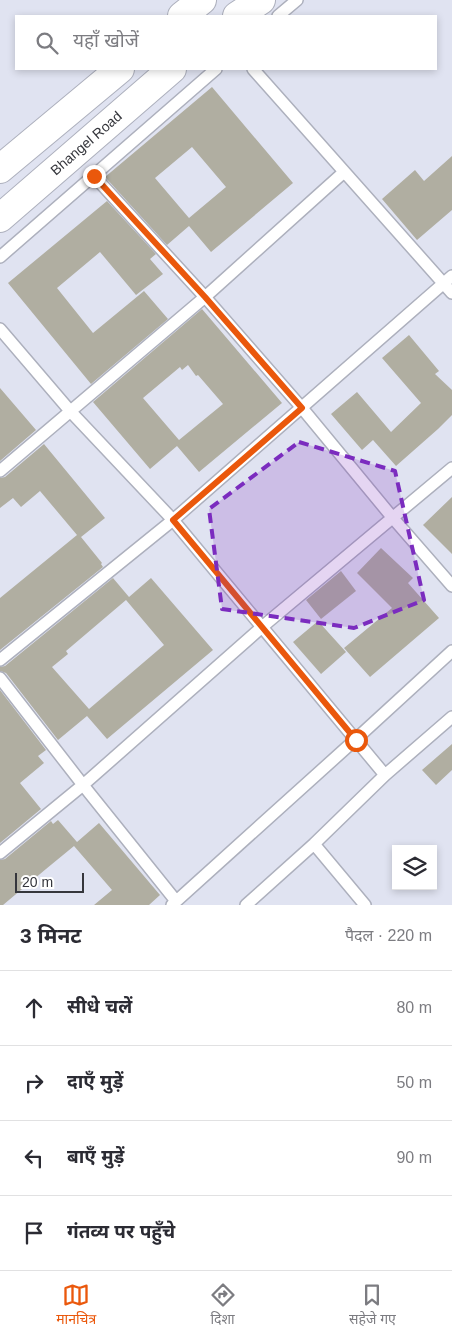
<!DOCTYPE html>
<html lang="hi">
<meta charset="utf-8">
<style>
body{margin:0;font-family:Helvetica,"Noto Sans Devanagari",sans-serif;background:#f7f7f7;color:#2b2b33}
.controls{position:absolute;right:15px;bottom:15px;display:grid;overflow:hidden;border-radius:0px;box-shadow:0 2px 8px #0003}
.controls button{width:45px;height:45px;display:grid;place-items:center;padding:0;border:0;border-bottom:1px solid #e1e1e2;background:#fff;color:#2b2b33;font:25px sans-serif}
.scale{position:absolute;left:15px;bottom:12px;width:69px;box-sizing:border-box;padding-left:5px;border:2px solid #35363c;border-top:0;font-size:14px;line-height:18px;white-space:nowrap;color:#35363c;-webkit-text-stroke:4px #fff;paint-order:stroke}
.stop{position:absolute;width:15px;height:15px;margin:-11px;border:4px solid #ea580c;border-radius:50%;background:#fff}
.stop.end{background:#ea580c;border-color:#fff;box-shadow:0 1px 5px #0008}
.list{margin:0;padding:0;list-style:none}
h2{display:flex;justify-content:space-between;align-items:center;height:65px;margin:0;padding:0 20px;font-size:21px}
h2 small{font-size:16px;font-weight:400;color:#7c7c81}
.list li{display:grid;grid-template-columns:32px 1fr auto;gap:15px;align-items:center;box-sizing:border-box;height:75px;padding:0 20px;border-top:1px solid #e1e1e2}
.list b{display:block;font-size:19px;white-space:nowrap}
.list em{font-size:16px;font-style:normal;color:#7c7c81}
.icon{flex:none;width:28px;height:28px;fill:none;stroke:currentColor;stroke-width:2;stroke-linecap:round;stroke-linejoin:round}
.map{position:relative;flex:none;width:452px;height:905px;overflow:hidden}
.search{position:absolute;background:#fff;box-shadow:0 2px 8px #0003;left:15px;right:15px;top:15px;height:55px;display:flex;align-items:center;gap:12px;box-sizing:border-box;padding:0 18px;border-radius:0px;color:#7c7c81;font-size:19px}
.sheet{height:365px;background:#fff}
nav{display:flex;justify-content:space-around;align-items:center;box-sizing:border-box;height:70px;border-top:1px solid #e1e1e2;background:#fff;font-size:14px;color:#7c7c81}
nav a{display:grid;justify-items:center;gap:2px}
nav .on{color:#ea580c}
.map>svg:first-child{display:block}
.building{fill:#b0aea1;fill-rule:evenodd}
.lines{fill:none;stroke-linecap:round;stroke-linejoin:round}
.service-casing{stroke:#adb0bd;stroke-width:14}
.tertiary-casing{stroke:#adb0bd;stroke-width:30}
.service{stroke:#fff;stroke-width:11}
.tertiary{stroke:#fff;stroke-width:28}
.route{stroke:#ea580c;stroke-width:6}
.marked{fill:#7b2cbf;fill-opacity:0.2;stroke:#7b2cbf;stroke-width:4;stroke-dasharray:10 6;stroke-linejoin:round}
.labels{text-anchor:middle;stroke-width:4;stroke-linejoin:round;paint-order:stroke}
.street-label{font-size:14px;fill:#35363c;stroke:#fff}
</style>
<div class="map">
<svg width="452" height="905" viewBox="0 0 452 905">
<rect width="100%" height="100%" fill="#e0e3f1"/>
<path class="building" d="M 212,87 L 293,183 L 211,252 L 189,226 L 167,245 L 105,177 ZM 192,147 L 226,187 L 189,218 L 155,178 Z
M 452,156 L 452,210 L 417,240 L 382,199 L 415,170 L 424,181 Z
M 107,201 L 156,254 L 150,259 L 163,274 L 136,295 L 100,252 L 57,288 L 93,333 L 144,291 L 168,319 L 91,384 L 8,283 Z
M 202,309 L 282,403 L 199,472 L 177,446 L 150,469 L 93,402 ZM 188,365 L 196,376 L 198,375 L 223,404 L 179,440 L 143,398 L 180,367 L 182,370 Z
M 409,335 L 439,371 L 435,374 L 452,390 L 452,415 L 438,429 L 396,466 L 373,440 L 362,450 L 331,414 L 357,392 L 391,432 L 421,403 L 382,358 Z
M 0,388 L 36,430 L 0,461 Z
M 44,444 L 105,518 L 81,537 L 102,563 L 101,564 L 103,567 L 0,650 L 0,598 L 77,535 L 40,491 L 21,507 L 13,498 L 0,508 L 0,478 L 5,477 Z
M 452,497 L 452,554 L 423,525 Z
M 381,548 L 413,578 L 408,583 L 439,618 L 370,677 L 344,648 L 392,608 L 357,573 Z
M 341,571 L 356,591 L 321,619 L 306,600 Z
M 113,578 L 129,597 L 151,578 L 213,650 L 107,739 L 87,716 L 58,740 L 6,673 L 0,671 L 0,667 L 5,666 ZM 126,600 L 164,645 L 89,709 L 52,667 L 68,654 L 66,651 Z
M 318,621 L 346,652 L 321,674 L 293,642 Z
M 0,690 L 46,750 L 38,756 L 44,763 L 20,783 L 41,809 L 0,843 Z
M 452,744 L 452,770 L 436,785 L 422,770 Z
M 58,820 L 77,842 L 99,823 L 160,895 L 149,905 L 94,905 L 112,890 L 74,846 L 46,869 L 3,905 L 0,905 L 0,860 L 5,859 L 51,821 L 53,824 Z"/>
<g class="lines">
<g class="service-casing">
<path id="service" d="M 278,16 L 297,0
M 253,69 L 452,293
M 94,176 L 205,297 L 302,408 L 392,517 L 452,586
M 0,257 L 216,69
M 0,329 L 71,412 L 173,520 L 385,775
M 0,471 L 205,297 L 344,172
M 0,660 L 173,520 L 452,276
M 0,678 L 83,785 L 176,901
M 314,844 L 365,905
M 0,853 L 83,785 L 262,627 L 452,468
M 172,905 L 356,739 L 452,651
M 246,905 L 314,844 L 385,775 L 452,717"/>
</g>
<g class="tertiary-casing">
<path id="tertiary" d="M 182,16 L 202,0
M 237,16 L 261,0
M 0,169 L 120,69
M 0,218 L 172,69"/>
</g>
<use href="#service" class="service"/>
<use href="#tertiary" class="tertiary"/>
</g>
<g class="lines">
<path class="route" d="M 94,176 L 205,297 L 302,408 L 173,520 L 356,740"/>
</g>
<path class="marked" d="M 299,442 L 395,471 L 424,600 L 354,628 L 222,609 L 209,509 Z"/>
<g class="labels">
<g class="street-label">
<text transform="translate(86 143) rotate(-41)" y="5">Bhangel Road</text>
</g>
</g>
</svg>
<div class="controls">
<button><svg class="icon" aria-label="layers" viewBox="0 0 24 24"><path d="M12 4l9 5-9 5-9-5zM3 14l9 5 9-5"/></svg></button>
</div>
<div class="scale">20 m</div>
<div class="stop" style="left:356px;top:740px"></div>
<div class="stop end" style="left:94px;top:176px"></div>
<div class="search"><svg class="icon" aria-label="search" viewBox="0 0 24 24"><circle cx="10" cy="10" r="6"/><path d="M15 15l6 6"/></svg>यहाँ खोजें</div>
</div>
<section class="sheet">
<h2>3 मिनट<small>पैदल · 220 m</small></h2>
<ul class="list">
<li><svg class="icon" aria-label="ahead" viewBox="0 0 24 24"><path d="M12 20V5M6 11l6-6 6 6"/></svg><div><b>सीधे चलें</b></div><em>80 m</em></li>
<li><svg class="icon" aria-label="right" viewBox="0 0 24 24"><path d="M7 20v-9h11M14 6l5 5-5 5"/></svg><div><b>दाएँ मुड़ें</b></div><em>50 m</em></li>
<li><svg class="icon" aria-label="left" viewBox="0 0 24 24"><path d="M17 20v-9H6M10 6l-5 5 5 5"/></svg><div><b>बाएँ मुड़ें</b></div><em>90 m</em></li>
<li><svg class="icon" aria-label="arrive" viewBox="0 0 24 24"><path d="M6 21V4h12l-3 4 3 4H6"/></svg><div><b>गंतव्य पर पहुँचे</b></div></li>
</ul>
</section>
<nav>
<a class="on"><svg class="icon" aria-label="map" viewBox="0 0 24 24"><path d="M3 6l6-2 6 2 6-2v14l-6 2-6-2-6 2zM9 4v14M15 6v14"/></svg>मानचित्र</a>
<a><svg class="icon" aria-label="directions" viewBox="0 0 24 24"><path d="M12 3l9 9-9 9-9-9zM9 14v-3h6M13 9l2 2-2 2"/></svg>दिशा</a>
<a><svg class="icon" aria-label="saved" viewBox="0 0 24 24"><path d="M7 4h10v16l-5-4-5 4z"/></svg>सहेजे गए</a>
</nav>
